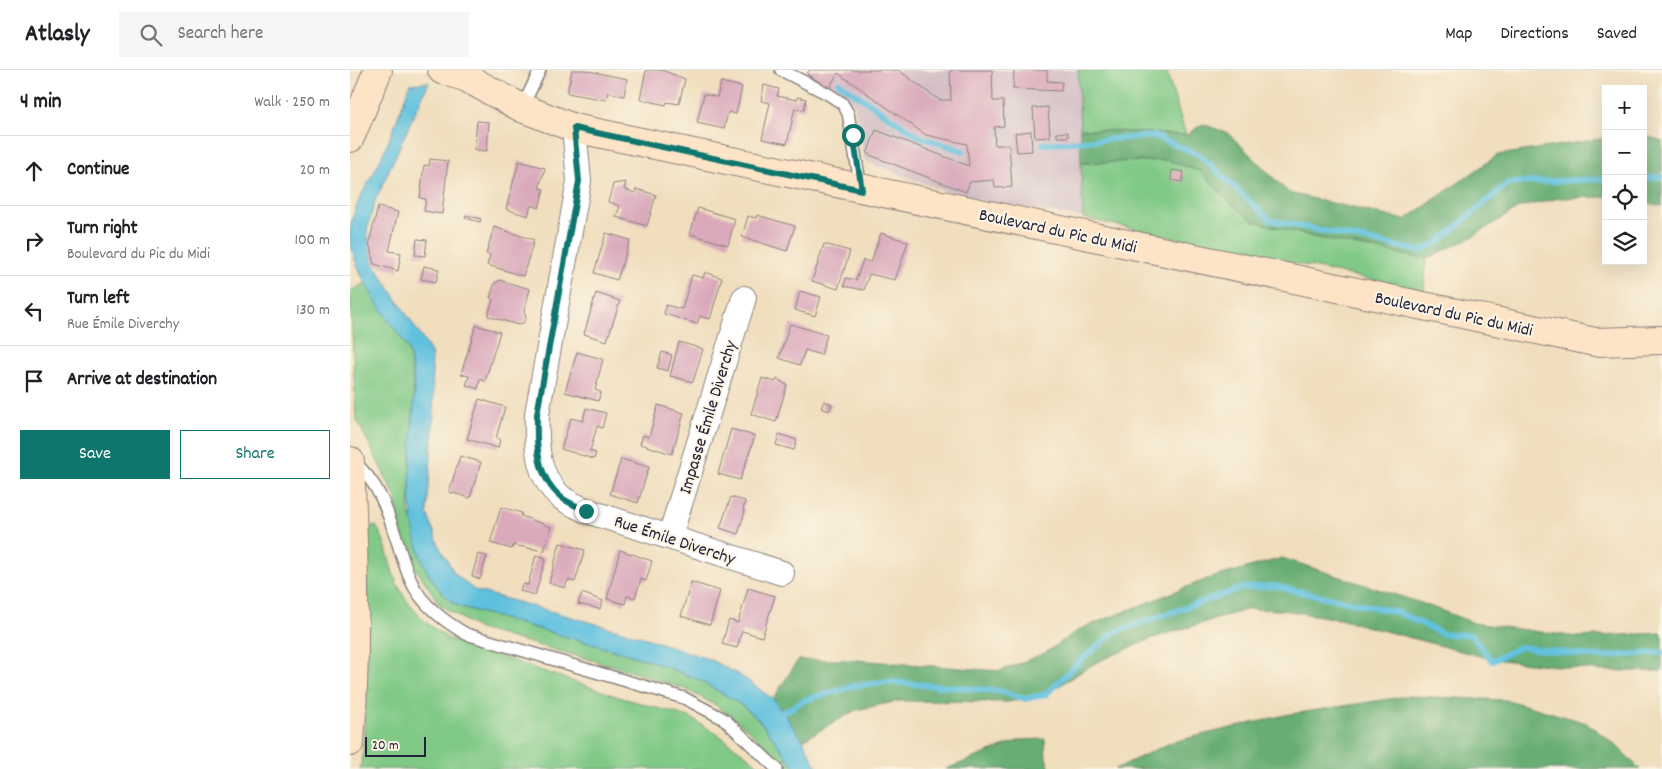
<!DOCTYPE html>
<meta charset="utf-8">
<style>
body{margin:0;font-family:Dekko,sans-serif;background:#f6f6f6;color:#202124}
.controls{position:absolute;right:15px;top:15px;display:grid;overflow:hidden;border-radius:0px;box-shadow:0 5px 20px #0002}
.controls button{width:45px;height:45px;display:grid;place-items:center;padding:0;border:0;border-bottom:1px solid #e0e0e0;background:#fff;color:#202124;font:25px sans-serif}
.scale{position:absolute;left:15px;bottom:12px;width:61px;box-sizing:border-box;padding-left:5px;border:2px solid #22223b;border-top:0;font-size:14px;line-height:18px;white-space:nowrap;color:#22223b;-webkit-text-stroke:4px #fcf5e5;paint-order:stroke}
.stop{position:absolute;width:15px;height:15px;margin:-11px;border:4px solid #0f766e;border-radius:50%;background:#fff}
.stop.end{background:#0f766e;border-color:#fff;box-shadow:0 1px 5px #0008}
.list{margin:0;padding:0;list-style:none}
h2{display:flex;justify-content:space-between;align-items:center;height:65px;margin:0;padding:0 20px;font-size:21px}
h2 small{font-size:16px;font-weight:400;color:#757577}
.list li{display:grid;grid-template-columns:32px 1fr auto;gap:15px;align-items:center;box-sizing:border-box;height:70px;padding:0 20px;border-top:1px solid #e0e0e0}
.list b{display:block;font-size:19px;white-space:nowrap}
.list p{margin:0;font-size:16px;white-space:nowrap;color:#757577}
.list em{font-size:16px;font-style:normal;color:#757577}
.actions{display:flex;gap:10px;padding:15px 20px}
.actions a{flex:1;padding:11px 0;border:1px solid #0f766e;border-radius:0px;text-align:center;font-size:18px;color:#0f766e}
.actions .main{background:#0f766e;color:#fff}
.icon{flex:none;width:28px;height:28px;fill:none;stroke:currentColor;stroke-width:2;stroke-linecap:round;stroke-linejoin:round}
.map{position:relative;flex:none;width:1312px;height:699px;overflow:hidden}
header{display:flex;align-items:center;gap:30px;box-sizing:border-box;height:70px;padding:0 25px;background:#fff;border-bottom:1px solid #e0e0e0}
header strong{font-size:24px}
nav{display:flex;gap:28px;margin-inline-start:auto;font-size:18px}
.search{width:350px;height:45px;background:#f6f6f6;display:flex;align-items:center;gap:12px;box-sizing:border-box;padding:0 18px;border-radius:0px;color:#757577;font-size:19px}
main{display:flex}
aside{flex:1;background:#fff}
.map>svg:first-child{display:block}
.industrial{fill:#d2bdc5}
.green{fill:#80c986;stroke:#517660}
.forest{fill:#68ad73;stroke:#456857}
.water{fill:#60c1de;stroke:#41728c}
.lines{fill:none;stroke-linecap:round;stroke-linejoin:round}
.stream{stroke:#60c1de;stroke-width:6}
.building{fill:#daaabc}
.service-casing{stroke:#89807c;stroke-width:14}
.minor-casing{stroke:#89807c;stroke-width:26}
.secondary-casing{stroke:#89807c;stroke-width:30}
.service{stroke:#fff;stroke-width:11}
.minor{stroke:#fff;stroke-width:24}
.secondary{stroke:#fee4c6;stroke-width:28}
.route{stroke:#0f766e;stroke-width:6}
.labels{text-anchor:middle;stroke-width:4;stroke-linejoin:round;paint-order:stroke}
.street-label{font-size:18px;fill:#22223b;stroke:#fcf5e5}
</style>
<header>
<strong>Atlasly</strong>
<div class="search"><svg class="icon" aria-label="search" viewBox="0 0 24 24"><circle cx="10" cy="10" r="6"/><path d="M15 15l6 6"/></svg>Search here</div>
<nav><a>Map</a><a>Directions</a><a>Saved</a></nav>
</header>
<main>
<aside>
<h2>4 min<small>Walk · 250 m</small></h2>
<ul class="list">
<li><svg class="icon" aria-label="ahead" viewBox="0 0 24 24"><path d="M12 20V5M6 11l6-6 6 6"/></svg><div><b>Continue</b></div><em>20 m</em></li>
<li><svg class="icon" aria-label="right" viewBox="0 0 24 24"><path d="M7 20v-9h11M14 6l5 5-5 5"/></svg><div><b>Turn right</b><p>Boulevard du Pic du Midi</p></div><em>100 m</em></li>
<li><svg class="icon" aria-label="left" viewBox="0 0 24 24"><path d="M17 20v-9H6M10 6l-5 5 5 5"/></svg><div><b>Turn left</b><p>Rue Émile Diverchy</p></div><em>130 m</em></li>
<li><svg class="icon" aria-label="arrive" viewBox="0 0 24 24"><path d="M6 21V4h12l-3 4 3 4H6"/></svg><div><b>Arrive at destination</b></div></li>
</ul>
<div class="actions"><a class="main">Save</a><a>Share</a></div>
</aside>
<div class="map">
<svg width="1312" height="699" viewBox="0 0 1312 699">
<rect width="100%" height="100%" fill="#fcf5e5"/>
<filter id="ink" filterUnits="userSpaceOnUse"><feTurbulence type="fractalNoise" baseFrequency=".02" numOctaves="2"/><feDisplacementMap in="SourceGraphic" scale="10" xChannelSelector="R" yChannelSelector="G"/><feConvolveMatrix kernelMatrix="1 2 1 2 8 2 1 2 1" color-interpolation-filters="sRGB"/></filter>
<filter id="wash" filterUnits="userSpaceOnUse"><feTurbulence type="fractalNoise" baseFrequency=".0096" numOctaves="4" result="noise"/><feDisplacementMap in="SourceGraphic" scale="20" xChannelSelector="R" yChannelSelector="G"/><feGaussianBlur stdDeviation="1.12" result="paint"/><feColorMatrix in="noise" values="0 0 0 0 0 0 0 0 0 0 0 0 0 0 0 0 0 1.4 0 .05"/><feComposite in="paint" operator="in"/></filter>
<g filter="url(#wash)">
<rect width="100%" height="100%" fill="#f0debd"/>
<path class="industrial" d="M 445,0 L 728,0 L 733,148 L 610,127 L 515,91 L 504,33 Z"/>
<path class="green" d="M 728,0 L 816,0 L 836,65 L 730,59 Z
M 817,90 L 850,101 L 882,134 L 904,151 L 964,167 L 1076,189 L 1074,221 L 733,148 L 731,93 Z
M 16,213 L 59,280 L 64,326 L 59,442 L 93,525 L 108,536 L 298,590 L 349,610 L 390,634 L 411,652 L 446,699 L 435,699 L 400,661 L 367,636 L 335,619 L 267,597 L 129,559 L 90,535 L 59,488 L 49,453 L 46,428 L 6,348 L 0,221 Z
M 26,456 C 38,473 38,494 47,513 C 58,538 77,555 99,569 L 272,628 L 339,647 L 367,664 L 403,690 L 411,699 L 10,699 L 13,685 L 18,559 L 16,458 Z"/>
<path class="forest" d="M 853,54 L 878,63 L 939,123 L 1055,150 L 1148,85 L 1256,68 L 1256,127 L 1210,128 L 1170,137 L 1122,167 L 1076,189 L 964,167 L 904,151 L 882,134 L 850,101 L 818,90 L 731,93 L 730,59 L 836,65 Z
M 1293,65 L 1312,71 L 1312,136 L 1293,132 Z
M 932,488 L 1074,534 L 1124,553 L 1228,567 L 1312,563 L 1312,601 L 1254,601 L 1141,589 L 989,549 L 932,540 L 899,539 L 803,568 L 747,592 L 694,625 L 658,632 L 548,631 L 506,640 L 453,670 L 423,629 L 448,590 L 505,590 L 650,601 L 695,583 L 730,559 L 857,509 Z
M 1058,626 L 1157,630 L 1237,653 L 1266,675 L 1290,699 L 765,699 L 822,672 L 935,645 Z
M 695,669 L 696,688 L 700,699 L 596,699 L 670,670 Z"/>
<path class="water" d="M 79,12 L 25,131 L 17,161 L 24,194 L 81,282 L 84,343 L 77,443 L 90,478 L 105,504 L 124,520 L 293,567 L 361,590 L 391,606 L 423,629 L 453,670 L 468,699 L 446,699 L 411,652 L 390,634 L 349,610 L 298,590 L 108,536 C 44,492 62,394 64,327 C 65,314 62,299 60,286 C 59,275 49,266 43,257 C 27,234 0,194 0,165 C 1,136 19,114 31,88 C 42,65 51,39 60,14 Z"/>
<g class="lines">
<path class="stream" d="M 489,13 L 568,66 L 613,81
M 693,74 L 804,66 L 850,85 L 920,150 L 1070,181 L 1089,172 L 1158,113 L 1256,109
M 1293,108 L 1312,107
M 425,647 L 455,630 L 504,616 L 540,612 L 649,621 L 675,629 L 696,624 L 732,589 L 765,562 L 892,518 L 923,516 L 1047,542 L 1093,564 L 1121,565 L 1142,591 L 1170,577 L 1249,587 L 1312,582"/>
</g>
<g id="blocks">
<path class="building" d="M 222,0 L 234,0 L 277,9 L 274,26 L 258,22 L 256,30 L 217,23 Z
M 296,0 L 312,0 L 335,9 L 329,34 L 317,32 L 316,35 L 290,29 Z
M 459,0 L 548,0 L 589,30 L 601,30 L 600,0 L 642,0 L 643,31 L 653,31 L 654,56 L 644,57 L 645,75 L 659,75 L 662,117 L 645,118 L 644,110 L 620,112 L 616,122 L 517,84 L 526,60 L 619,96 L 617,74 L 576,65 L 488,3 L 479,18 L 457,4 Z
M 664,0 L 697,0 L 697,11 L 712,12 L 711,21 L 663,19 Z
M 371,12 L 392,17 L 386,44 L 378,42 L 374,59 L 347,53 L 354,24 L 367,27 Z
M 414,15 L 429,19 L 427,26 L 447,30 L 447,27 L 456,29 L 454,40 L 445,38 L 437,74 L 412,69 L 420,33 L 411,31 Z
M 698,37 L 700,67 L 685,68 L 683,38 Z
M 127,51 L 139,52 L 137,81 L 124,80 Z
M 681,61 L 682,81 L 667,82 L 665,63 Z
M 718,62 L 718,67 L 707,67 L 707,63 Z
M 80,89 L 98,91 L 92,144 L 74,141 L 76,129 L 70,128 L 74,95 L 79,96 Z
M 169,91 L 195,98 L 189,118 L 194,119 L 189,138 L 181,135 L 178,146 L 156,139 Z
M 822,100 L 834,102 L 832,112 L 821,110 Z
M 276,112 L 274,119 L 285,123 L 286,119 L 306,125 L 297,156 L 266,147 L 270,136 L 258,132 L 263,114 Z
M 28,137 L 48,142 L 39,181 L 51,183 L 48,201 L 24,194 L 19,173 Z
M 348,138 L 385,149 L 378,175 L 340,164 Z
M 116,145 L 131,149 L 130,152 L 115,148 Z
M 407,145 L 445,156 L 437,181 L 392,167 L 398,146 L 406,148 Z
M 144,157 L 184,170 L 173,206 L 137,195 L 140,185 L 136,184 Z
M 256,163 L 280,170 L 267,210 L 244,203 Z
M 531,163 L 558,172 L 545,210 L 519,204 L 514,220 L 494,216 L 496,208 L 506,210 L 513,190 L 521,192 Z
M 67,169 L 77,170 L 75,186 L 65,185 Z
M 474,174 L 500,181 L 488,219 L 462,211 Z
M 74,196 L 89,199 L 86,212 L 71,209 Z
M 355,202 L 372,208 L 360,249 L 350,246 L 347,254 L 314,244 L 316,235 L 332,239 L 342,205 L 353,208 Z
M 149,210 L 180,219 L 174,241 L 176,248 L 173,253 L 168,255 L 138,246 L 143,229 L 140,228 L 145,212 L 148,212 Z
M 450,221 L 471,227 L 465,246 L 445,240 Z
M 246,223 L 270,231 L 257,271 L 234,264 Z
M 440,254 L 477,265 L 471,285 L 455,280 L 450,295 L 429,288 Z
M 126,255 L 150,262 L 135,311 L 130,309 L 128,319 L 116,315 L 119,306 L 111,304 Z
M 329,272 L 353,279 L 343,312 L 320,306 Z
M 227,282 L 253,289 L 245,320 L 251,322 L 248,331 L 215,322 Z
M 312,282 L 322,285 L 318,301 L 307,298 Z
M 412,308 L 426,312 L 427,309 L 437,315 L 426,352 L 401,344 Z
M 129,329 L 155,337 L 146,368 L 150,369 L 148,378 L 117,369 Z
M 474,331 L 482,334 L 479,341 L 471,338 Z
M 308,335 L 334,343 L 322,384 L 290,374 L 293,365 L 299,367 Z
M 236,338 L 256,343 L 252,358 L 247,356 L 240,381 L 246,383 L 244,389 L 211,379 L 221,348 L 233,351 Z
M 381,359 L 405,366 L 390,410 L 368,404 Z
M 429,364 L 447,370 L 444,380 L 426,375 Z
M 110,386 L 131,392 L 120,428 L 99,422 Z
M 271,389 L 299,397 L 288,433 L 260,424 Z
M 381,427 L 395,431 L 393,440 L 395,441 L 388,464 L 370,458 Z
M 151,437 L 172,443 L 171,446 L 201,457 L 194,481 L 163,475 L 162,479 L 140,473 Z
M 210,473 L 235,480 L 225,512 L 218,510 L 215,518 L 199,513 Z
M 270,480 L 302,491 L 296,511 L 291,509 L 285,528 L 277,526 L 275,534 L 257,529 Z
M 128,484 L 137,486 L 130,509 L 122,506 Z
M 186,485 L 196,488 L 185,525 L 170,521 L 172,514 L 178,515 Z
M 341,512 L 370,521 L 360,555 L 331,546 Z
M 398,518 L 425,526 L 412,567 L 392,561 L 387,578 L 372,574 L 379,550 L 388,553 Z
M 232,523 L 253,531 L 250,539 L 228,534 Z"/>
</g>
</g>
<g filter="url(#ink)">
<use href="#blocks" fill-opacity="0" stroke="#89807c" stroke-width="1"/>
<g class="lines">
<g class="service-casing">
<path id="service" d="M 431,0 L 478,24 L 492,33 L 498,43 L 511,118
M 172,38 L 190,0
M 3,392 C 39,418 44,473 61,511 C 72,535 94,551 116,564 L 334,628 L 374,649 L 427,699"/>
</g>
<g class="minor-casing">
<path id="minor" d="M 224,58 L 229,111 L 187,344 C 186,374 186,407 212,428 C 219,433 229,437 237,441 L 432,503
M 320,466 L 394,228"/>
</g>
<g class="secondary-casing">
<path id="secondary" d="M 92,0 L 115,7 L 172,38 L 224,58 L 1245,272 L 1312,270
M 0,68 L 28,0
M 0,391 C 4,484 7,578 0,672"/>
</g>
<use href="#service" class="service"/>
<use href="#minor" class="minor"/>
<use href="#secondary" class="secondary"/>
</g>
</g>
<g class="lines" filter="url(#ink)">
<path class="route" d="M 236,441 C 229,437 219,433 212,428 C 186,407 186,374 187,344 L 229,111 L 224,58 L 512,120 L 503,65"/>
</g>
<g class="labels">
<g class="street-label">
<text transform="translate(708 160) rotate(12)" y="6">Boulevard du Pic du Midi</text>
<text transform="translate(1104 243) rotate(12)" y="6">Boulevard du Pic du Midi</text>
<text transform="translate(357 347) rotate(-73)" y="6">Impasse Émile Diverchy</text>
<text transform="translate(325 469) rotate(18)" y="6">Rue Émile Diverchy</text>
</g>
</g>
</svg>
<div class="controls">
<button>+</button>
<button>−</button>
<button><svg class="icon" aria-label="locate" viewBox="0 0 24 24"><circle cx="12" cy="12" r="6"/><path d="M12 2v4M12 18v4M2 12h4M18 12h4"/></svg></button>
<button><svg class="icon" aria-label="layers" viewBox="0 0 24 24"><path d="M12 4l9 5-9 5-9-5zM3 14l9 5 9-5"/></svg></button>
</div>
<div class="scale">20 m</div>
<div class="stop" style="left:503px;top:65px"></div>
<div class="stop end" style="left:236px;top:441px"></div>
</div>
</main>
